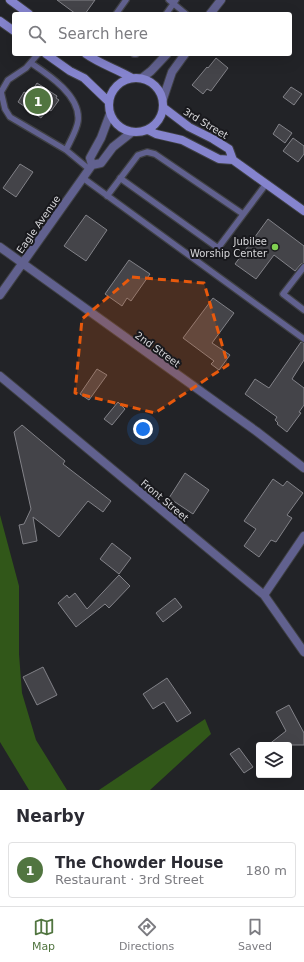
<!DOCTYPE html>
<meta charset="utf-8">
<style>
body{margin:0;font-family:"DejaVu Sans",sans-serif;background:#f2f2f3;color:#2b2b33}
.controls{position:absolute;right:12px;bottom:12px;display:grid;overflow:hidden;border-radius:4px;box-shadow:0 4px 16px #0002}
.controls button{width:36px;height:36px;display:grid;place-items:center;padding:0;border:0;border-bottom:1px solid #e1e1e2;background:#fff;color:#2b2b33;font:20px sans-serif}
.you{position:absolute;left:143px;top:429px;width:14px;height:14px;margin:-10px;border:3px solid #fff;border-radius:50%;background:#1a73e8;box-shadow:0 0 0 6px #1a73e833}
.badge{display:grid;place-items:center;width:26px;height:26px;border-radius:50%;background:#517540;color:#fff;font-size:13px;font-weight:700}
.pin{position:absolute;translate:-50% -50%;border:2px solid #fff;box-shadow:0 1px 4px #0006}
.list{margin:0;padding:0;list-style:none}
h2{display:flex;justify-content:space-between;align-items:center;height:52px;margin:0;padding:0 16px;font-size:17px}
h2 small{font-size:13px;font-weight:400;color:#7c7c81}
.list li{display:grid;grid-template-columns:26px 1fr auto;gap:12px;align-items:center;box-sizing:border-box;height:56px;margin:0 8px 8px;padding:0 8px;border:1px solid #e1e1e2;border-radius:4px}
.list b{display:block;font-size:15px;white-space:nowrap}
.list p{margin:0;font-size:13px;white-space:nowrap;color:#7c7c81}
.list em{font-size:13px;font-style:normal;color:#7c7c81}
.icon{flex:none;width:22px;height:22px;fill:none;stroke:currentColor;stroke-width:2;stroke-linecap:round;stroke-linejoin:round}
.map{position:relative;flex:none;width:304px;height:790px;overflow:hidden}
.search{position:absolute;background:#fff;box-shadow:0 4px 16px #0002;left:12px;right:12px;top:12px;height:44px;display:flex;align-items:center;gap:10px;box-sizing:border-box;padding:0 14px;border-radius:4px;color:#7c7c81;font-size:15px}
.sheet{height:116px;background:#fff}
nav{display:flex;justify-content:space-around;align-items:center;box-sizing:border-box;height:56px;border-top:1px solid #e1e1e2;background:#fff;font-size:11px;color:#7c7c81}
nav a{display:grid;justify-items:center;gap:2px}
nav .on{color:#517540}
.map>svg:first-child{display:block}
.forest{fill:#315719}
.building{fill:#444449;stroke:#828288}
.lines{fill:none;stroke-linecap:round;stroke-linejoin:round}
.lane-casing{stroke:#3f4044;stroke-width:8}
.street-casing{stroke:#3f4044;stroke-width:10}
.secondary-casing{stroke:#3f4044;stroke-width:10}
.lane{stroke:#61618f;stroke-width:5.5}
.street{stroke:#61618f;stroke-width:8}
.secondary{stroke:#8584ce;stroke-width:8}
.marked{fill:#e8590c;fill-opacity:0.2;stroke:#e8590c;stroke-width:3;stroke-dasharray:8 5;stroke-linejoin:round}
.poi-dot{fill:#80d051;stroke:#19191d;stroke-width:1.5}
.labels{text-anchor:middle;stroke-width:4;stroke-linejoin:round;paint-order:stroke}
.street-label{font-size:10px;fill:#d7d7da;stroke:#19191d}
.poi-label{font-size:10px;fill:#d7d7da;stroke:#19191d;text-anchor:end}
</style>
<div class="map">
<svg width="304" height="790" viewBox="0 0 304 790">
<rect width="100%" height="100%" fill="#222327"/>
<path class="forest" d="M 0,515 L 19,586 L 19,654 L 22,693 L 36,740 L 67,790 L 29,790 L 0,742 Z
M 205,719 L 211,734 L 150,790 L 99,790 Z"/>
<path class="building" d="M 57,0 L 95,0 L 85,14 L 76,14 Z
M 216,58 L 228,68 L 211,91 L 207,89 L 203,94 L 192,85 L 207,67 L 208,68 Z
M 37,83 L 57,96 L 56,98 L 59,100 L 51,111 L 48,109 L 41,118 L 18,102 L 24,92 L 26,93 L 29,89 L 32,91 Z
M 291,87 L 302,94 L 294,105 L 283,97 Z
M 279,124 L 292,133 L 285,143 L 273,134 Z
M 293,138 L 304,146 L 304,154 L 298,162 L 283,151 Z
M 20,164 L 33,172 L 16,197 L 3,188 Z
M 86,215 L 107,230 L 86,261 L 64,246 Z
M 268,219 L 304,246 L 304,263 L 301,264 L 295,271 L 274,255 L 256,279 L 235,264 Z
M 129,260 L 150,274 L 131,301 L 127,298 L 122,306 L 105,294 Z
M 213,298 L 234,313 L 212,343 L 230,355 L 219,370 L 211,364 L 214,361 L 183,338 Z
M 301,342 L 304,343 L 304,360 L 292,379 L 304,388 L 304,405 L 299,412 L 301,413 L 287,432 L 277,424 L 278,423 L 275,420 L 277,417 L 245,394 L 255,379 L 269,388 Z
M 97,369 L 107,375 L 89,400 L 80,394 Z
M 118,402 L 125,409 L 112,425 L 104,419 Z
M 22,425 L 65,461 L 63,464 L 111,501 L 103,512 L 88,501 L 59,537 L 33,517 L 37,541 L 23,544 L 19,525 L 24,524 L 31,509 L 14,432 Z
M 185,473 L 209,490 L 193,514 L 169,498 Z
M 273,479 L 283,486 L 287,481 L 303,493 L 287,515 L 292,518 L 276,542 L 271,540 L 259,557 L 244,546 L 256,529 L 244,521 Z
M 112,543 L 131,558 L 119,574 L 100,559 Z
M 119,575 L 130,586 L 109,608 L 105,604 L 76,627 L 58,603 L 67,595 L 69,598 L 75,593 L 87,609 Z
M 175,598 L 182,607 L 163,622 L 156,613 Z
M 43,667 L 57,695 L 37,705 L 23,677 Z
M 167,678 L 191,713 L 177,722 L 164,702 L 153,709 L 143,694 Z
M 289,705 L 304,733 L 304,745 L 268,745 L 286,731 L 276,712 Z
M 239,748 L 253,767 L 244,773 L 230,754 Z"/>
<g class="lines">
<g class="lane-casing">
<path id="lane" d="M 169,0 L 186,14
M 116,14 L 126,0
M 166,14 L 176,0
M 38,54 L 26,68 L 8,80 L 1,92 L 5,109 L 10,117 L 66,150 L 89,169
M 134,54 L 136,54
M 31,63 C 49,75 81,96 78,121 C 77,130 70,141 66,150
M 83,178 L 304,339
M 120,178 L 218,248 L 266,184
M 107,196 L 138,155 L 147,152 L 155,154 L 243,214
M 304,267 L 283,294 L 304,310"/>
</g>
<g class="street-casing">
<path id="street" d="M 210,14 L 221,0
M 142,78 L 151,71 L 167,54
M 163,99 L 172,72 L 185,54
M 92,165 L 90,158 L 101,138 L 110,114
M 0,247 L 256,431 L 304,468
M 0,295 L 92,165 L 101,163 L 113,147 L 132,132
M 0,376 L 264,595 L 304,652
M 264,595 L 304,536"/>
</g>
<g class="secondary-casing">
<path id="secondary" d="M 10,0 L 29,14
M 0,21 L 14,31
M 46,54 L 70,71 L 84,78 L 109,102
M 86,54 C 100,64 117,69 132,78
M109 105a27 27 0 1 1 54 0a27 27 0 1 1-54 0Z
M 164,108 L 189,127 L 213,139 L 229,149 L 233,160 L 304,211
M 148,130 L 156,134 L 182,140 L 219,159 L 233,160"/>
</g>
<use href="#lane" class="lane"/>
<use href="#street" class="street"/>
<use href="#secondary" class="secondary"/>
</g>
<path class="marked" d="M 132,277 L 204,283 L 228,365 L 155,413 L 75,393 L 82,319 Z"/>
<circle class="poi-dot" cx="275" cy="247" r="4"/>
<g class="labels">
<g class="street-label">
<text transform="translate(206 123) rotate(31)" y="4">3rd Street</text>
<text transform="translate(38 224) rotate(-55)" y="4">Eagle Avenue</text>
<text transform="translate(158 349) rotate(36)" y="4">2nd Street</text>
<text transform="translate(165 500) rotate(40)" y="4">Front Street</text>
</g>
<g class="poi-label">
<text x="267" y="245">Jubilee<tspan x="267" dy="12">Worship Center</tspan></text>
</g>
</g>
</svg>
<div class="controls">
<button><svg class="icon" aria-label="layers" viewBox="0 0 24 24"><path d="M12 4l9 5-9 5-9-5zM3 14l9 5 9-5"/></svg></button>
</div>
<div class="you"></div>
<div class="pin badge" style="left:38px;top:101px">1</div>
<div class="search"><svg class="icon" aria-label="search" viewBox="0 0 24 24"><circle cx="10" cy="10" r="6"/><path d="M15 15l6 6"/></svg>Search here</div>
</div>
<section class="sheet">
<h2>Nearby<small></small></h2>
<ul class="list">
<li><span class="badge">1</span><div><b>The Chowder House</b><p>Restaurant · 3rd Street</p></div><em>180 m</em></li>
</ul>
</section>
<nav>
<a class="on"><svg class="icon" aria-label="map" viewBox="0 0 24 24"><path d="M3 6l6-2 6 2 6-2v14l-6 2-6-2-6 2zM9 4v14M15 6v14"/></svg>Map</a>
<a><svg class="icon" aria-label="directions" viewBox="0 0 24 24"><path d="M12 3l9 9-9 9-9-9zM9 14v-3h6M13 9l2 2-2 2"/></svg>Directions</a>
<a><svg class="icon" aria-label="saved" viewBox="0 0 24 24"><path d="M7 4h10v16l-5-4-5 4z"/></svg>Saved</a>
</nav>
